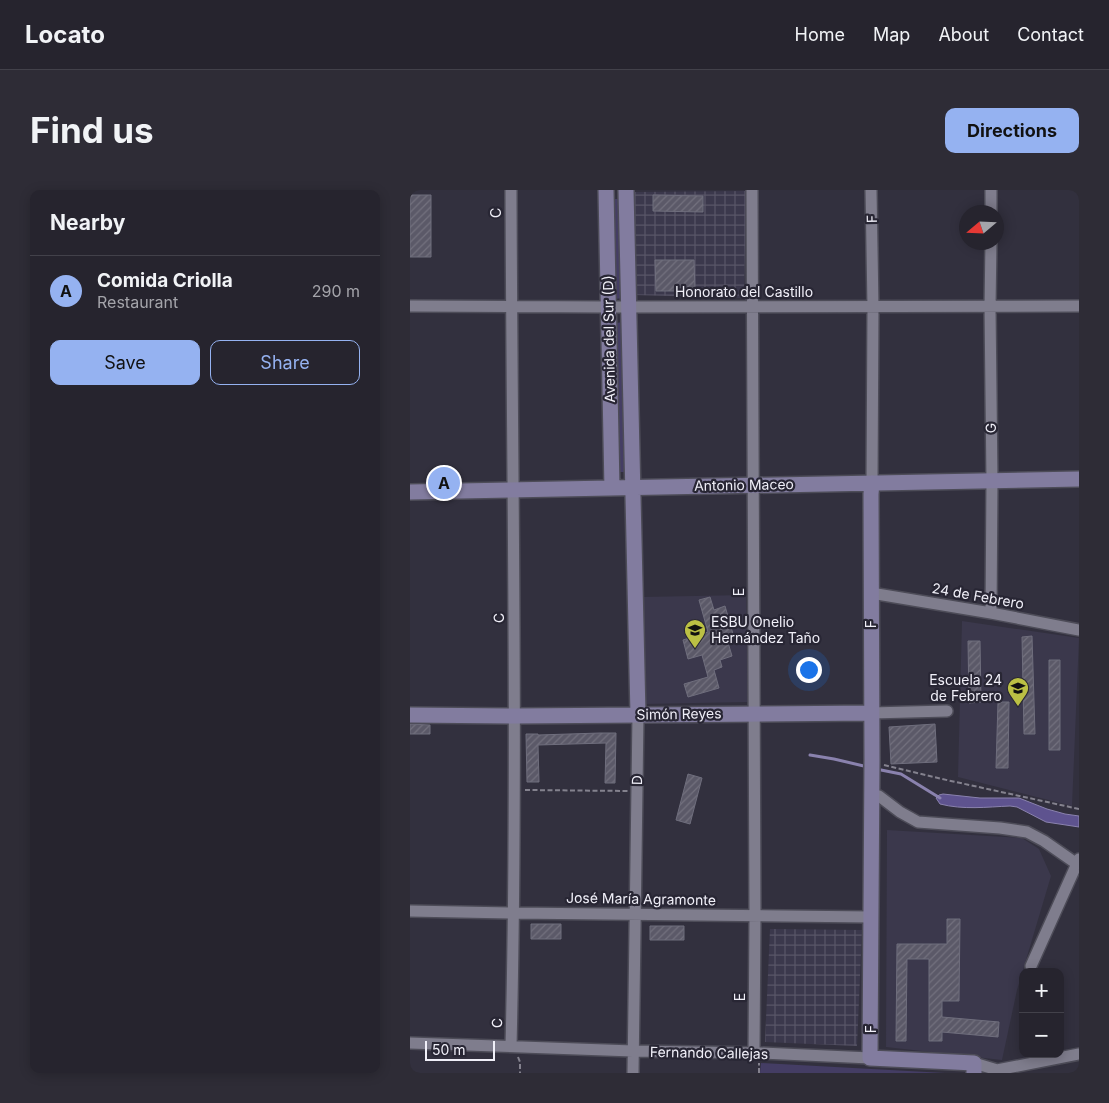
<!DOCTYPE html>
<meta charset="utf-8">
<style>
body{margin:0;font-family:Inter,sans-serif;background:#2e2c36;color:#f1f3f6}
.controls{position:absolute;right:15px;bottom:15px;display:grid;overflow:hidden;border-radius:10px;box-shadow:0 2px 12px #0003}
.controls button{width:45px;height:45px;display:grid;place-items:center;padding:0;border:0;border-bottom:1px solid #42414a;background:#26242e;color:#f1f3f6;font:25px sans-serif}
.compass{position:absolute;left:549px;top:15px;width:45px;height:45px;border-radius:50%;background:#26242e;box-shadow:0 2px 12px #0003;rotate:251deg}
.scale{position:absolute;left:15px;bottom:12px;width:70px;box-sizing:border-box;padding-left:5px;border:2px solid #f0eff8;border-top:0;font-size:14px;line-height:18px;white-space:nowrap;color:#f0eff8;-webkit-text-stroke:4px #282634;paint-order:stroke}
.you{position:absolute;left:398px;top:479px;width:18px;height:18px;margin:-12px;border:4px solid #fff;border-radius:50%;background:#1a73e8;box-shadow:0 0 0 8px #1a73e833}
.badge{display:grid;place-items:center;width:32px;height:32px;border-radius:50%;background:#95b2f1;color:#111;font-size:16px;font-weight:700}
.pin{position:absolute;translate:-50% -50%;border:2px solid #fff;box-shadow:0 1px 5px #0006}
.list{margin:0;padding:0;list-style:none}
h2{display:flex;justify-content:space-between;align-items:center;height:65px;margin:0;padding:0 20px;font-size:21px}
h2 small{font-size:16px;font-weight:400;color:#a4a4aa}
.list li{display:grid;grid-template-columns:32px 1fr auto;gap:15px;align-items:center;box-sizing:border-box;height:70px;padding:0 20px;border-top:1px solid #42414a}
.list b{display:block;font-size:19px;white-space:nowrap}
.list p{margin:0;font-size:16px;white-space:nowrap;color:#a4a4aa}
.list em{font-size:16px;font-style:normal;color:#a4a4aa}
.actions{display:flex;gap:10px;padding:15px 20px}
.actions a{flex:1;padding:11px 0;border:1px solid #95b2f1;border-radius:10px;text-align:center;font-size:18px;color:#95b2f1}
.actions .main{background:#95b2f1;color:#111}
.map{position:relative;flex:none;width:669px;height:883px;overflow:hidden;border-radius:10px}
header{display:flex;align-items:center;gap:30px;box-sizing:border-box;height:70px;padding:0 25px;background:#26242e;border-bottom:1px solid #42414a}
header strong{font-size:24px}
nav{display:flex;gap:28px;margin-inline-start:auto;font-size:18px}
.intro{display:flex;align-items:center;justify-content:space-between;box-sizing:border-box;height:120px;padding:0 30px}
h1{margin:0;font-size:35px}
.button{padding:12px 22px;border-radius:10px;background:#95b2f1;color:#111;font-size:18px;font-weight:700}
main{display:flex;gap:30px;padding:0 30px}
aside{flex:1;background:#26242e;border-radius:10px;box-shadow:0 2px 12px #0003}
.map>svg:first-child{display:block}
.built{fill:#3b384c}
.industrial{fill:url(#industrial-grid)}
.green{fill:#443d64}
.water{fill:#5e538f;stroke:#8a82ae}
.lines{fill:none;stroke-linecap:round;stroke-linejoin:round}
.stream{stroke:#8a82ae;stroke-width:3}
.building{fill:url(#building-hatch);stroke:#6f6e7d}
.street-casing{stroke:#4d4c58;stroke-width:14}
.secondary-casing{stroke:#4d4c58;stroke-width:18}
.path{stroke:#84828e;stroke-width:2;stroke-dasharray:5 2.5;stroke-linecap:butt}
.street{stroke:#7f7d8d;stroke-width:11}
.secondary{stroke:#827c9f;stroke-width:15}
.labels{text-anchor:middle;stroke-width:4.5;stroke-linejoin:round;paint-order:stroke}
.street-label{font-size:14px;fill:#f0eff8;stroke:#282634}
.poi-label{font-size:14px;fill:#f0eff8;stroke:#282634;text-anchor:start}
</style>
<header>
<strong>Locato</strong>
<nav><a>Home</a><a>Map</a><a>About</a><a>Contact</a></nav>
</header>
<div class="intro"><h1>Find us</h1><a class="button">Directions</a></div>
<main>
<aside>
<h2>Nearby<small></small></h2>
<ul class="list">
<li><span class="badge">A</span><div><b>Comida Criolla</b><p>Restaurant</p></div><em>290 m</em></li>
</ul>
<div class="actions"><a class="main">Save</a><a>Share</a></div>
</aside>
<div class="map">
<svg width="669" height="883" viewBox="0 0 669 883">
<defs>
<pattern id="industrial-grid" width="8" height="8" patternUnits="userSpaceOnUse" patternTransform="scale(1.25)"><rect width="8" height="8" fill="#3b384c"/><path d="M0 4h8M4 0v8" fill="none" stroke="#585567"/></pattern>
<pattern id="building-hatch" width="6" height="6" patternUnits="userSpaceOnUse" patternTransform="scale(1.25)"><rect width="6" height="6" fill="#5b5968"/><path d="M-1 1l2-2M0 6l6-6M5 7l2-2" fill="none" stroke="#73717e"/></pattern>
</defs>
<rect width="100%" height="100%" fill="#32303e"/>
<path class="built" d="M 336,405 L 338,512 L 234,514 L 232,407 Z
M 552,431 L 669,448 L 662,616 L 548,587 Z
M 477,640 L 612,648 L 629,659 L 641,686 L 607,800 L 592,870 L 476,857 Z"/>
<path class="industrial" d="M 336,1 L 334,108 L 224,105 L 224,2 Z
M 360,739 L 452,740 L 447,856 L 355,852 Z"/>
<path class="green" d="M 202,9 L 208,9 L 211,108 L 206,109 Z
M 212,132 L 216,282 L 209,282 L 207,133 Z
M 351,873 L 535,883 L 350,883 Z"/>
<path class="water" d="M 533,604 L 570,608 L 609,608 L 637,619 L 655,624 L 669,626 L 669,637 L 636,632 L 607,617 L 600,616 C 577,617 553,620 530,614 L 526,608 L 529,605 Z"/>
<g class="lines">
<path class="stream" d="M 400,565 L 424,569 L 458,577
M 466,579 L 491,584 L 530,608"/>
</g>
<path class="building" d="M 0,5 L 21,5 L 21,67 L 0,67 Z
M 243,5 L 293,6 L 293,22 L 243,21 Z
M 245,70 L 284,70 L 285,101 L 246,101 Z
M 300,407 L 304,420 L 315,416 L 323,444 L 316,446 L 322,466 L 310,470 L 312,477 L 304,480 L 309,498 L 278,507 L 274,494 L 298,487 L 292,465 L 278,469 L 273,450 L 298,442 L 289,410 Z
M 622,446 L 625,544 L 614,544 L 612,447 Z
M 558,451 L 570,451 L 571,512 L 559,513 Z
M 639,470 L 650,470 L 650,560 L 639,560 Z
M 588,512 L 599,512 L 598,578 L 586,578 Z
M 0,534 L 20,535 L 20,544 L 0,544 Z
M 525,534 L 527,572 L 481,574 L 479,537 Z
M 190,543 L 206,543 L 205,593 L 195,593 L 196,553 L 128,555 L 129,592 L 117,592 L 116,544 L 128,544 L 128,545 Z
M 278,584 L 292,588 L 280,634 L 266,630 Z
M 537,729 L 550,729 L 549,811 L 532,811 L 532,827 L 589,832 L 588,847 L 532,842 L 532,851 L 519,851 L 519,769 L 497,769 L 496,851 L 486,851 L 487,754 L 537,754 Z
M 121,734 L 151,734 L 151,749 L 121,749 Z
M 240,736 L 274,736 L 274,750 L 240,750 Z"/>
<g class="lines">
<g class="street-casing">
<path id="street" d="M 342,0 L 345,725 L 344,863
M 461,0 L 463,117 L 462,293
M 581,22 L 581,0
M 581,52 L 580,117 L 582,291 L 581,423
M 0,116 L 199,117 L 669,116
M 461,403 L 581,423 L 669,440
M 461,523 L 537,521
M 461,606 L 469,606 L 490,622 L 508,632 L 590,638 L 617,642 L 634,651 L 667,674
M 0,721 L 104,723 L 461,727
M 621,776 L 669,669
M 0,853 L 223,861 L 350,863 L 460,868
M 101,856 C 108,571 102,285 101,0
M 564,873 L 594,882
M 587,880 L 669,864
M 223,883 L 228,525"/>
</g>
<g class="secondary-casing">
<path id="secondary" d="M 196,0 L 202,298
M 216,0 L 228,525
M 462,293 L 461,304 L 462,569 L 460,868 L 564,873 L 564,883
M 0,302 L 669,289
M 0,525 L 105,526 L 461,523"/>
</g>
<path class="path" d="M 474,575 L 532,589 L 669,619
M 115,600 L 218,601
M 108,867 L 110,872 L 110,883
M 349,883 L 349,873"/>
<use href="#street" class="street"/>
<use href="#secondary" class="secondary"/>
</g>
<defs>
<g id="school-pin" transform="scale(1.125)"><path d="M0 17L-7.5 6A9.5 9.5 0 1 1 7.5 6Z" fill="#bbc044" stroke="#282634"/><path d="M0-5L7-2L0 1L-7-2ZM-4 1L0 2.5L4 1V4Q0 6-4 4Z" fill="#111"/></g>
</defs>
<g fill-rule="evenodd">
<use href="#school-pin" x="285" y="440"/>
<use href="#school-pin" x="608" y="498"/>
</g>
<g class="labels">
<g class="street-label">
<text transform="translate(86 23) rotate(-90)" y="5">C</text>
<text transform="translate(462 29) rotate(-91)" y="5">F</text>
<text x="334" y="107">Honorato del Castillo</text>
<text transform="translate(199 149) rotate(-91)" y="5">Avenida del Sur (D)</text>
<text transform="translate(581 238) rotate(-91)" y="5">G</text>
<text transform="translate(334 295) rotate(-1)" y="5">Antonio Maceo</text>
<text transform="translate(329 402) rotate(-90)" y="5">E</text>
<text transform="translate(568 406) rotate(10)" y="5">24 de Febrero</text>
<text transform="translate(89 428) rotate(-91)" y="5">C</text>
<text transform="translate(461 434) rotate(-90)" y="5">F</text>
<text transform="translate(269 524) rotate(-1)" y="5">Simón Reyes</text>
<text transform="translate(227 590) rotate(-89)" y="5">D</text>
<text transform="translate(231 709) rotate(1)" y="5">José María Agramonte</text>
<text transform="translate(330 807) rotate(-90)" y="5">E</text>
<text transform="translate(87 833) rotate(-89)" y="5">C</text>
<text transform="translate(461 839) rotate(-90)" y="5">F</text>
<text transform="translate(299 863) rotate(1)" y="5">Fernando Callejas</text>
</g>
<g class="poi-label">
<text x="301" y="437">ESBU Onelio<tspan x="301" dy="16">Hernández Taño</tspan></text>
<text x="592" y="495" text-anchor="end">Escuela 24<tspan x="592" dy="16">de Febrero</tspan></text>
</g>
</g>
</svg>
<div class="controls">
<button>+</button>
<button>−</button>
</div>
<svg class="compass" viewBox="-18 -18 36 36"><path d="M0-13l5 13h-10z" fill="#e53935"/><path d="M0 13l5-13h-10z" fill="#a4a4aa"/></svg>
<div class="scale">50 m</div>
<div class="you"></div>
<div class="pin badge" style="left:34px;top:293px">A</div>
</div>
</main>
